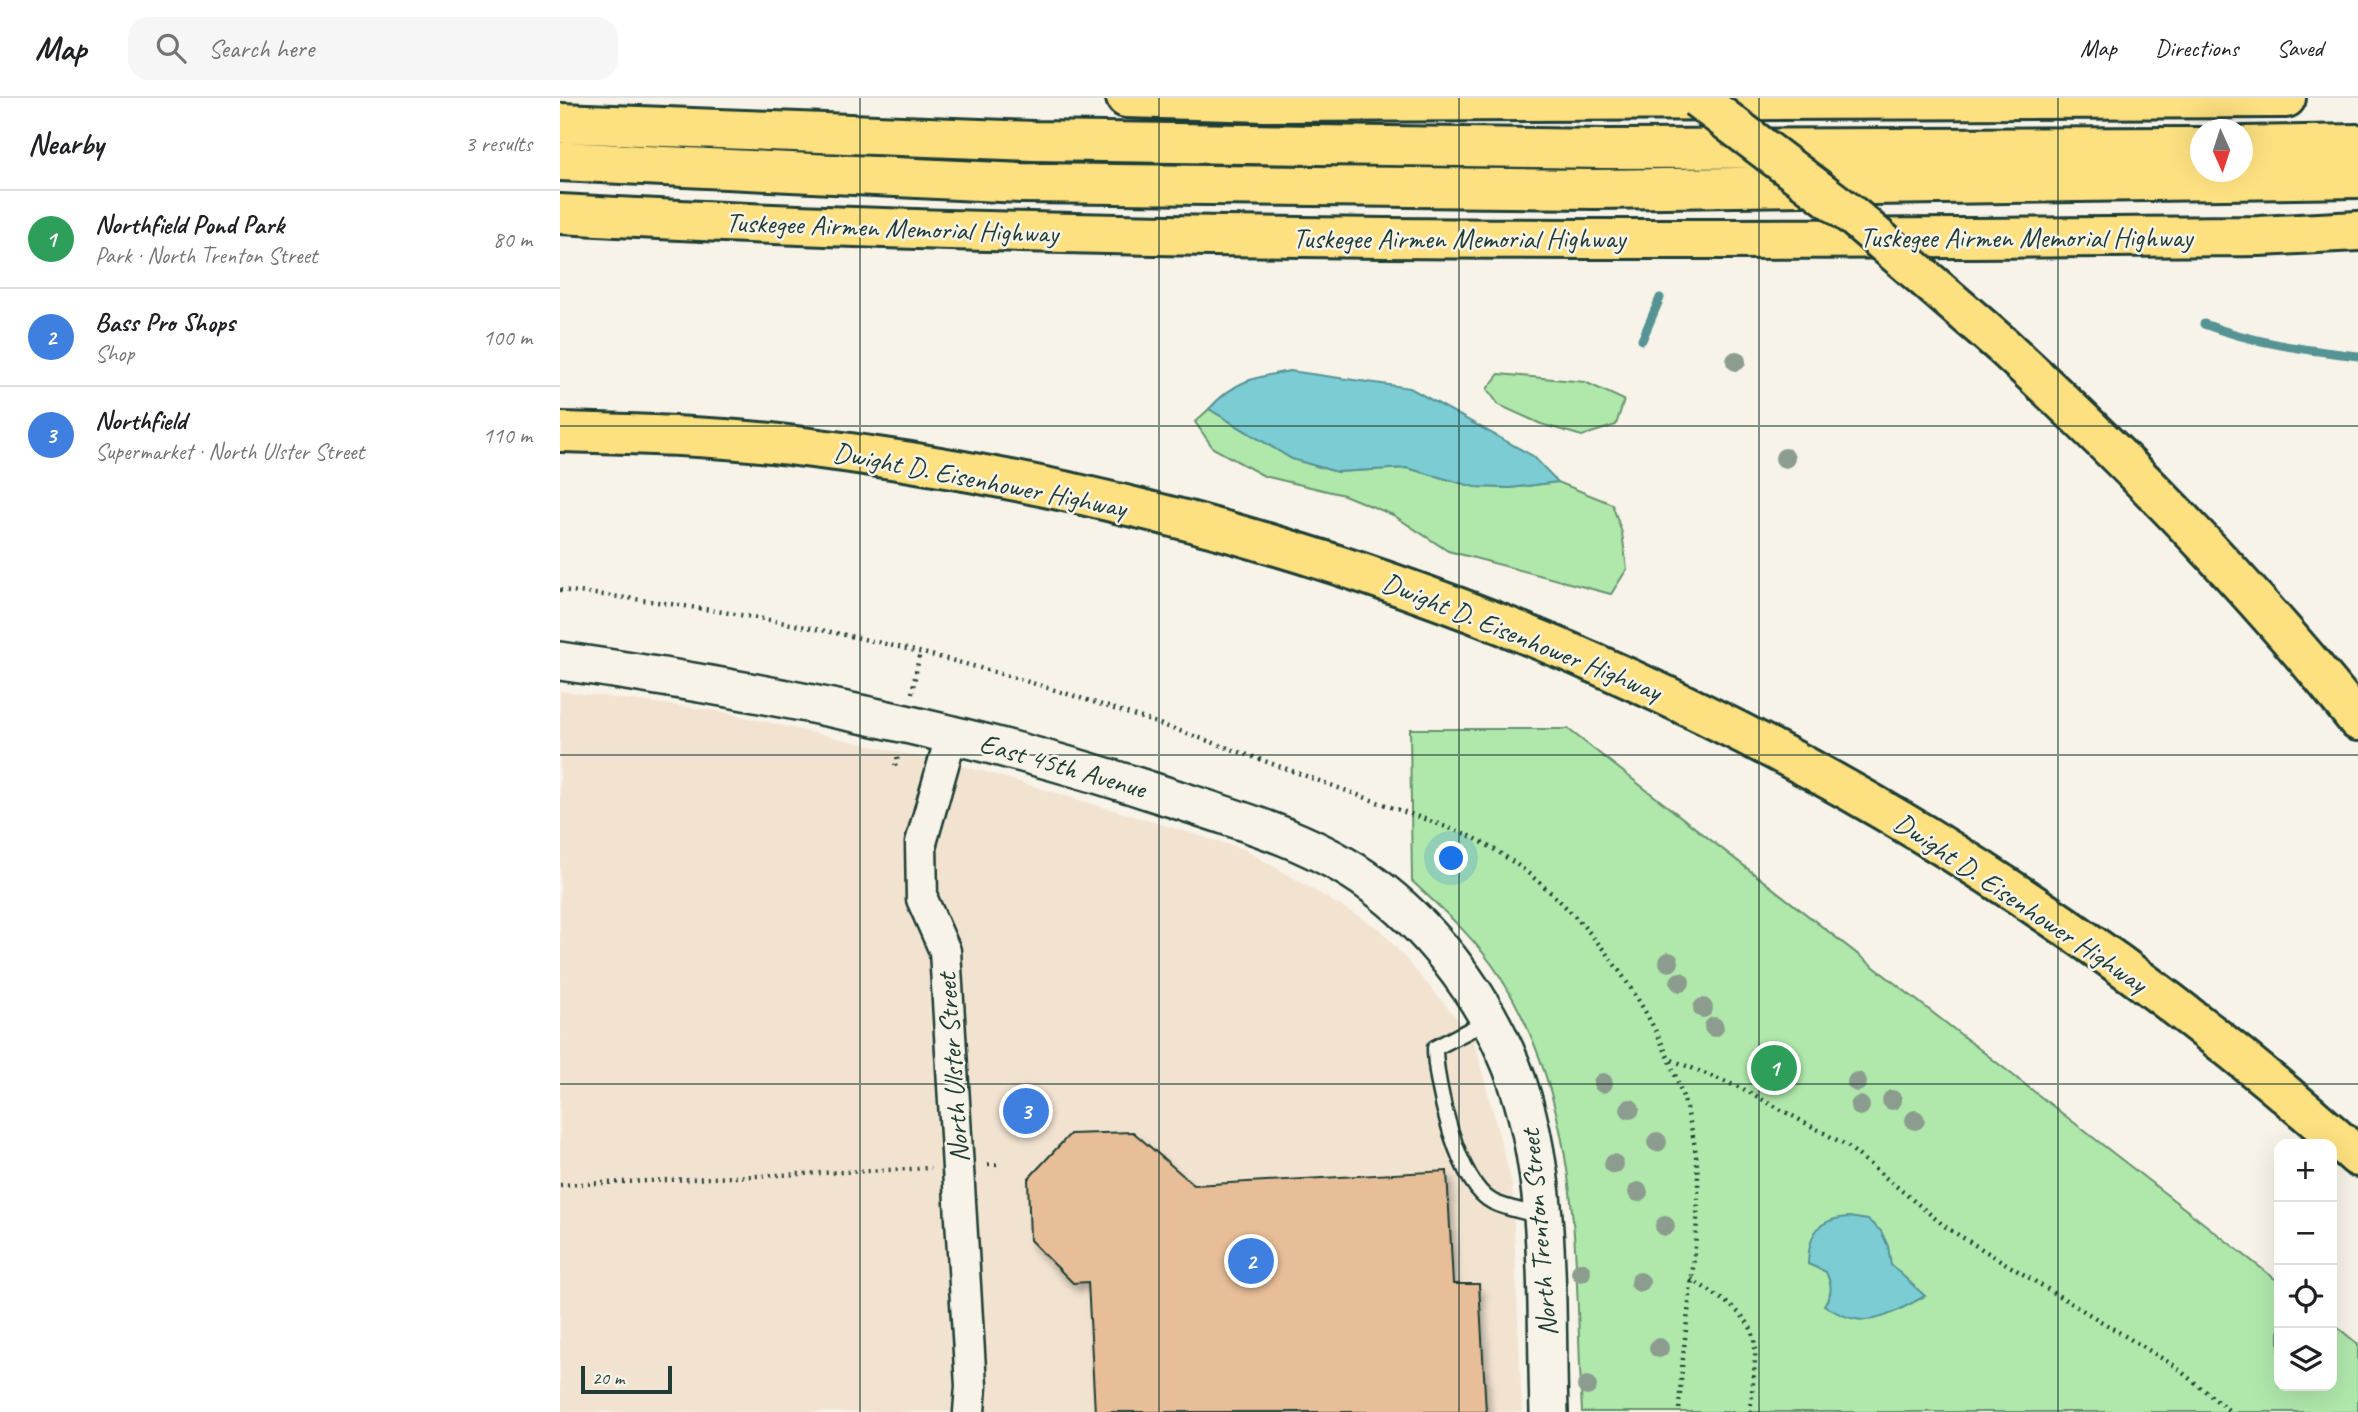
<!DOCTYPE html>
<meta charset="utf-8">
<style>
body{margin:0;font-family:Caveat,sans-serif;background:#f6f6f6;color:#202124}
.controls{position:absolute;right:21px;bottom:21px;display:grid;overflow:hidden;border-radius:14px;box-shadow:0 7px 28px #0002}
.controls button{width:63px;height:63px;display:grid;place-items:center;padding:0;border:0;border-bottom:2px solid #e0e0e0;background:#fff;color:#202124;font:35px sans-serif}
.compass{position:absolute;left:1630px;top:21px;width:63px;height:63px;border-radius:50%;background:#fff;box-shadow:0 7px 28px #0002;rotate:177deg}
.scale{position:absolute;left:21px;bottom:18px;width:91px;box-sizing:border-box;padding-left:7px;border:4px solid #1f3d34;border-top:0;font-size:19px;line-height:24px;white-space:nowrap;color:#1f3d34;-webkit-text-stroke:5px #f7f3e8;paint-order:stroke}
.you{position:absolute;left:892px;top:761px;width:24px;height:24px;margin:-18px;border:5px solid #fff;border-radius:50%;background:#1a73e8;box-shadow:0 0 0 10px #1a73e833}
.badge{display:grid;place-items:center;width:46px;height:46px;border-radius:50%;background:#111827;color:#fff;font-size:23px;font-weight:700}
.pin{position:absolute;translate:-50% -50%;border:4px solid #fff;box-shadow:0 2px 7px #0006}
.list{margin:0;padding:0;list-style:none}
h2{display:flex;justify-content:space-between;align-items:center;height:91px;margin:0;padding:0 28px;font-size:30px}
h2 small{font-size:23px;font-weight:400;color:#757577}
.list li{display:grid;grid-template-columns:46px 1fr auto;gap:21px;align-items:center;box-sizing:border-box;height:98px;padding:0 28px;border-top:2px solid #e0e0e0}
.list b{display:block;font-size:26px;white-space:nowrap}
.list p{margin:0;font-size:23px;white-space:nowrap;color:#757577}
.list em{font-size:23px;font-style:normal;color:#757577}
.icon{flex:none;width:38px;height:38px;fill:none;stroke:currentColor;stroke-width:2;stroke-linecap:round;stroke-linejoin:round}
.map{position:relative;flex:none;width:1798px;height:1314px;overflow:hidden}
header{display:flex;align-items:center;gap:42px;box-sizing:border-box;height:98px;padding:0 35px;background:#fff;border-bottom:2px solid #e0e0e0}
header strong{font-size:33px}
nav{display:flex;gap:38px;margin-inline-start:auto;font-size:24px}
.search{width:490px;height:63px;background:#f6f6f6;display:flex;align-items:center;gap:18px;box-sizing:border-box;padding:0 24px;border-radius:21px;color:#757577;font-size:26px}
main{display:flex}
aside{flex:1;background:#fff}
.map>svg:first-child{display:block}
.built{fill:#f2e3d0}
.green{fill:#b0e8ab;stroke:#689270;stroke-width:2}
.water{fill:#7bccd4;stroke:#569394;stroke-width:2}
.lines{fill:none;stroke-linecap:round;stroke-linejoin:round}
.stream{stroke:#569394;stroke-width:9}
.building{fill:#e7be97;stroke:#1f3d34;stroke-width:2;filter:url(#shadow)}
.service-casing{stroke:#1f3d34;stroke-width:19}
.minor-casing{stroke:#1f3d34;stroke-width:35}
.tertiary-casing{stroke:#1f3d34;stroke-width:42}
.motorway-casing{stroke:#1f3d34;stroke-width:44}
.path{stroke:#1f3d34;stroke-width:4.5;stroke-dasharray:2 5;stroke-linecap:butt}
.service{stroke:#f7f3e8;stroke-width:14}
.minor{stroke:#f7f3e8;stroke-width:30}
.tertiary{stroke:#f7f3e8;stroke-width:37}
.motorway{stroke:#fde080;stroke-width:38}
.motorway-bridge-casing{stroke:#1f3d34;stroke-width:44;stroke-linecap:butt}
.motorway-bridge{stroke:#fde080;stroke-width:38}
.tree{fill:#8c9d8f}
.grid{fill:none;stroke:#1f3d34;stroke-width:2;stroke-opacity:0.55}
.labels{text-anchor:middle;stroke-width:5;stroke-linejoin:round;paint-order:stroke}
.street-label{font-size:28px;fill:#1f3d34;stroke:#f7f3e8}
</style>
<header>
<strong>Map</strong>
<div class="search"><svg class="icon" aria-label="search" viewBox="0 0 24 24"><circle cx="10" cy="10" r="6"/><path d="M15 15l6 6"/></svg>Search here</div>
<nav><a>Map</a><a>Directions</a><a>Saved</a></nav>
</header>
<main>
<aside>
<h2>Nearby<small>3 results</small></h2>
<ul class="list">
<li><span class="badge" style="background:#2e9e5b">1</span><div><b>Northfield Pond Park</b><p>Park · North Trenton Street</p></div><em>80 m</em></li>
<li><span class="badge" style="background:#3f7fe0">2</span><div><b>Bass Pro Shops</b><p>Shop</p></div><em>100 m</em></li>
<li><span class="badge" style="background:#3f7fe0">3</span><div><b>Northfield</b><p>Supermarket · North Ulster Street</p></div><em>110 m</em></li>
</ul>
</aside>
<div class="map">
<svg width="1798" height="1314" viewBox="0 0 1798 1314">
<defs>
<filter id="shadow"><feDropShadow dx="4.5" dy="8" stdDeviation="3.5" flood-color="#0004"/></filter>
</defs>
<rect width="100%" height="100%" fill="#f7f3e8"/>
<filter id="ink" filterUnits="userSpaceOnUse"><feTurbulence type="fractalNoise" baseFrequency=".0143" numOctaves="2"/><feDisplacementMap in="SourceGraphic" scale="14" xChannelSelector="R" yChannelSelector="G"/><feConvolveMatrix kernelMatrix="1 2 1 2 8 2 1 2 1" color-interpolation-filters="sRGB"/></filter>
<g filter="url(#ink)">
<path class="built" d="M 0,593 L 158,613 L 422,673 L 684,751 L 820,831 L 913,939 L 952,1086 L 962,1314 L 0,1314 Z"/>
<path class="green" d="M 939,276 L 1025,284 L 1064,302 L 1056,327 L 1022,338 L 981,326 L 939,307 L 927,291 Z
M 649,311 L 732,361 L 777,374 L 847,370 L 915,389 L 950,390 L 998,384 L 1052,406 L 1062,435 L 1067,471 L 1051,496 L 888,453 L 833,417 L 784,397 L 704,378 L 653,350 L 635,324 Z
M 850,631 L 1008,631 L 1719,1184 L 1719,1288 L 1772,1288 L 1772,1225 L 1798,1246 L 1798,1314 L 1022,1314 C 1014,1162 1024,1011 939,877 C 916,841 883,812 852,783 Z"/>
<path class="water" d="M 730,273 L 850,290 L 973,358 L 998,384 L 950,390 L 915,389 L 847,370 L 777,374 L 732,361 L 649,311 C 674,283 694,279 730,273 Z
M 1289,1119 L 1308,1122 L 1321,1133 L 1328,1148 L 1331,1167 L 1365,1198 C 1325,1219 1305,1235 1264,1207 C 1273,1195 1272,1187 1266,1174 L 1248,1166 C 1249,1136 1257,1121 1289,1119 Z"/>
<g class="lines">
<path class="stream" d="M 1644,226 C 1694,245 1745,252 1798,258
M 1082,242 L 1100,200"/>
</g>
<path class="building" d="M 573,1034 L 634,1087 L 887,1073 L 893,1186 L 919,1186 L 926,1314 L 535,1314 L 528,1184 L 513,1185 L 470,1142 L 468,1081 L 510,1036 Z"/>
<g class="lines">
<g class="service-casing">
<path id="service" d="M 929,922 L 875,950 C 875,986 898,1087 933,1104 C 947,1111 965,1113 980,1118"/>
</g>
<g class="minor-casing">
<path id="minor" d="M 392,635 L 361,745 L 362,801 L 385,853 L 411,1288 L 409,1314"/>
</g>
<g class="tertiary-casing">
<path id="tertiary" d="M 0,563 C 206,593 411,633 609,699 C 679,722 752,742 812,786 C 868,827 917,890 945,953 C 994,1060 985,1198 989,1314"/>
</g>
<g class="motorway-casing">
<path id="motorway" d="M 566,0 L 705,4 L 1726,0
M 0,25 L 474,43 L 1044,51 L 1640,49
M 1682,48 L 1798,46
M 0,63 L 461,85 L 1036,91 L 1798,80
M 0,116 C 566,147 1132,142 1699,138 L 1798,133
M 1442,247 C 1570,365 1690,487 1798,623
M 0,334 C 76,336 153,338 228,347 C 819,416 1355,663 1798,1059"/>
</g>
<path class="path" d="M 0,492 C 120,505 242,525 359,554 C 545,600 726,672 906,736 C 1025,792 1140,958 1138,1093 C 1137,1167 1122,1240 1119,1314
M 352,595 L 360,554
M 335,668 L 338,658
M 1112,962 L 1183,991 L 1286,1047 L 1387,1130 L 1613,1267 L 1671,1314
M 428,1067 L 441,1067
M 0,1087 L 371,1070
M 1131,1181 C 1207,1229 1198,1229 1190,1314"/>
<use href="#service" class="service"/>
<use href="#minor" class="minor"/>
<use href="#tertiary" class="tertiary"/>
<use href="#motorway" class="motorway"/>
<g class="motorway-bridge-casing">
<path id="motorway-bridge" d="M 1137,0 L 1294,119 L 1442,247"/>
</g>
<use href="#motorway-bridge" class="motorway-bridge"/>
</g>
<g class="tree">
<circle cx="1176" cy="263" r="10"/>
<circle cx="1225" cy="360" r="10"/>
<circle cx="1109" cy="864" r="10"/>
<circle cx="1120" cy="884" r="10"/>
<circle cx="1143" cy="910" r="10"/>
<circle cx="1154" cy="929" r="10"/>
<circle cx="1297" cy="984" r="10"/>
<circle cx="1043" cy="985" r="10"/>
<circle cx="1332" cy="1002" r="10"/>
<circle cx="1300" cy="1008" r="10"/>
<circle cx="1070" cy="1011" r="10"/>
<circle cx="1355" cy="1022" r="10"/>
<circle cx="1097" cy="1044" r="10"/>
<circle cx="1054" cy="1066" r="10"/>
<circle cx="1078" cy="1094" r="10"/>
<circle cx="1105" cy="1128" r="10"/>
<circle cx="1021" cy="1174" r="10"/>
<circle cx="1080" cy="1184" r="10"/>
<circle cx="1099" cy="1250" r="10"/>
<circle cx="1027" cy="1288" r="10"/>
</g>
</g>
<path class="grid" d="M 300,0 L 300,1314M 599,0 L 599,1314M 899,0 L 899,1314M 1199,0 L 1199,1314M 1498,0 L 1498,1314M 0,328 L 1798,328M 0,657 L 1798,657M 0,986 L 1798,986"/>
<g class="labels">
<g class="street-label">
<text transform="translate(332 129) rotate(2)" y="10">Tuskegee Airmen Memorial Highway</text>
<text x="1466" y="149">Tuskegee Airmen Memorial Highway</text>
<text x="899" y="150">Tuskegee Airmen Memorial Highway</text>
<text transform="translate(420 381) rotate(11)" y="10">Dwight D. Eisenhower Highway</text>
<text transform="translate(962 538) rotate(22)" y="10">Dwight D. Eisenhower Highway</text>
<text transform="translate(503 667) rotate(16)" y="10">East 45th Avenue</text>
<text transform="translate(1461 804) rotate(34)" y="10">Dwight D. Eisenhower Highway</text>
<text transform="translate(392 970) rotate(-94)" y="10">North Ulster Street</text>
<text transform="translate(978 1135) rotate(-95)" y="10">North Trenton Street</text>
</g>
</g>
</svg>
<div class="controls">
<button>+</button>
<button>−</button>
<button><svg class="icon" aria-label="locate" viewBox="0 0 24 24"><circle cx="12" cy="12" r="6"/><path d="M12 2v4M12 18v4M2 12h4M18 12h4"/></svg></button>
<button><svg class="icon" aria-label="layers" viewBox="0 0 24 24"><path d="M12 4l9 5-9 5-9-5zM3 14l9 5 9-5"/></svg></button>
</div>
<svg class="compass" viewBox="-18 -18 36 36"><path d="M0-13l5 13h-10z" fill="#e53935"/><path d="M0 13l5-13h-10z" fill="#757577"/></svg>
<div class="scale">20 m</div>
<div class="you"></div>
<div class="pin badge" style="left:1214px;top:970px;background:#2e9e5b">1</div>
<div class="pin badge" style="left:691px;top:1163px;background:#3f7fe0">2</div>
<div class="pin badge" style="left:466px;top:1013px;background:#3f7fe0">3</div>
</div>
</main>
